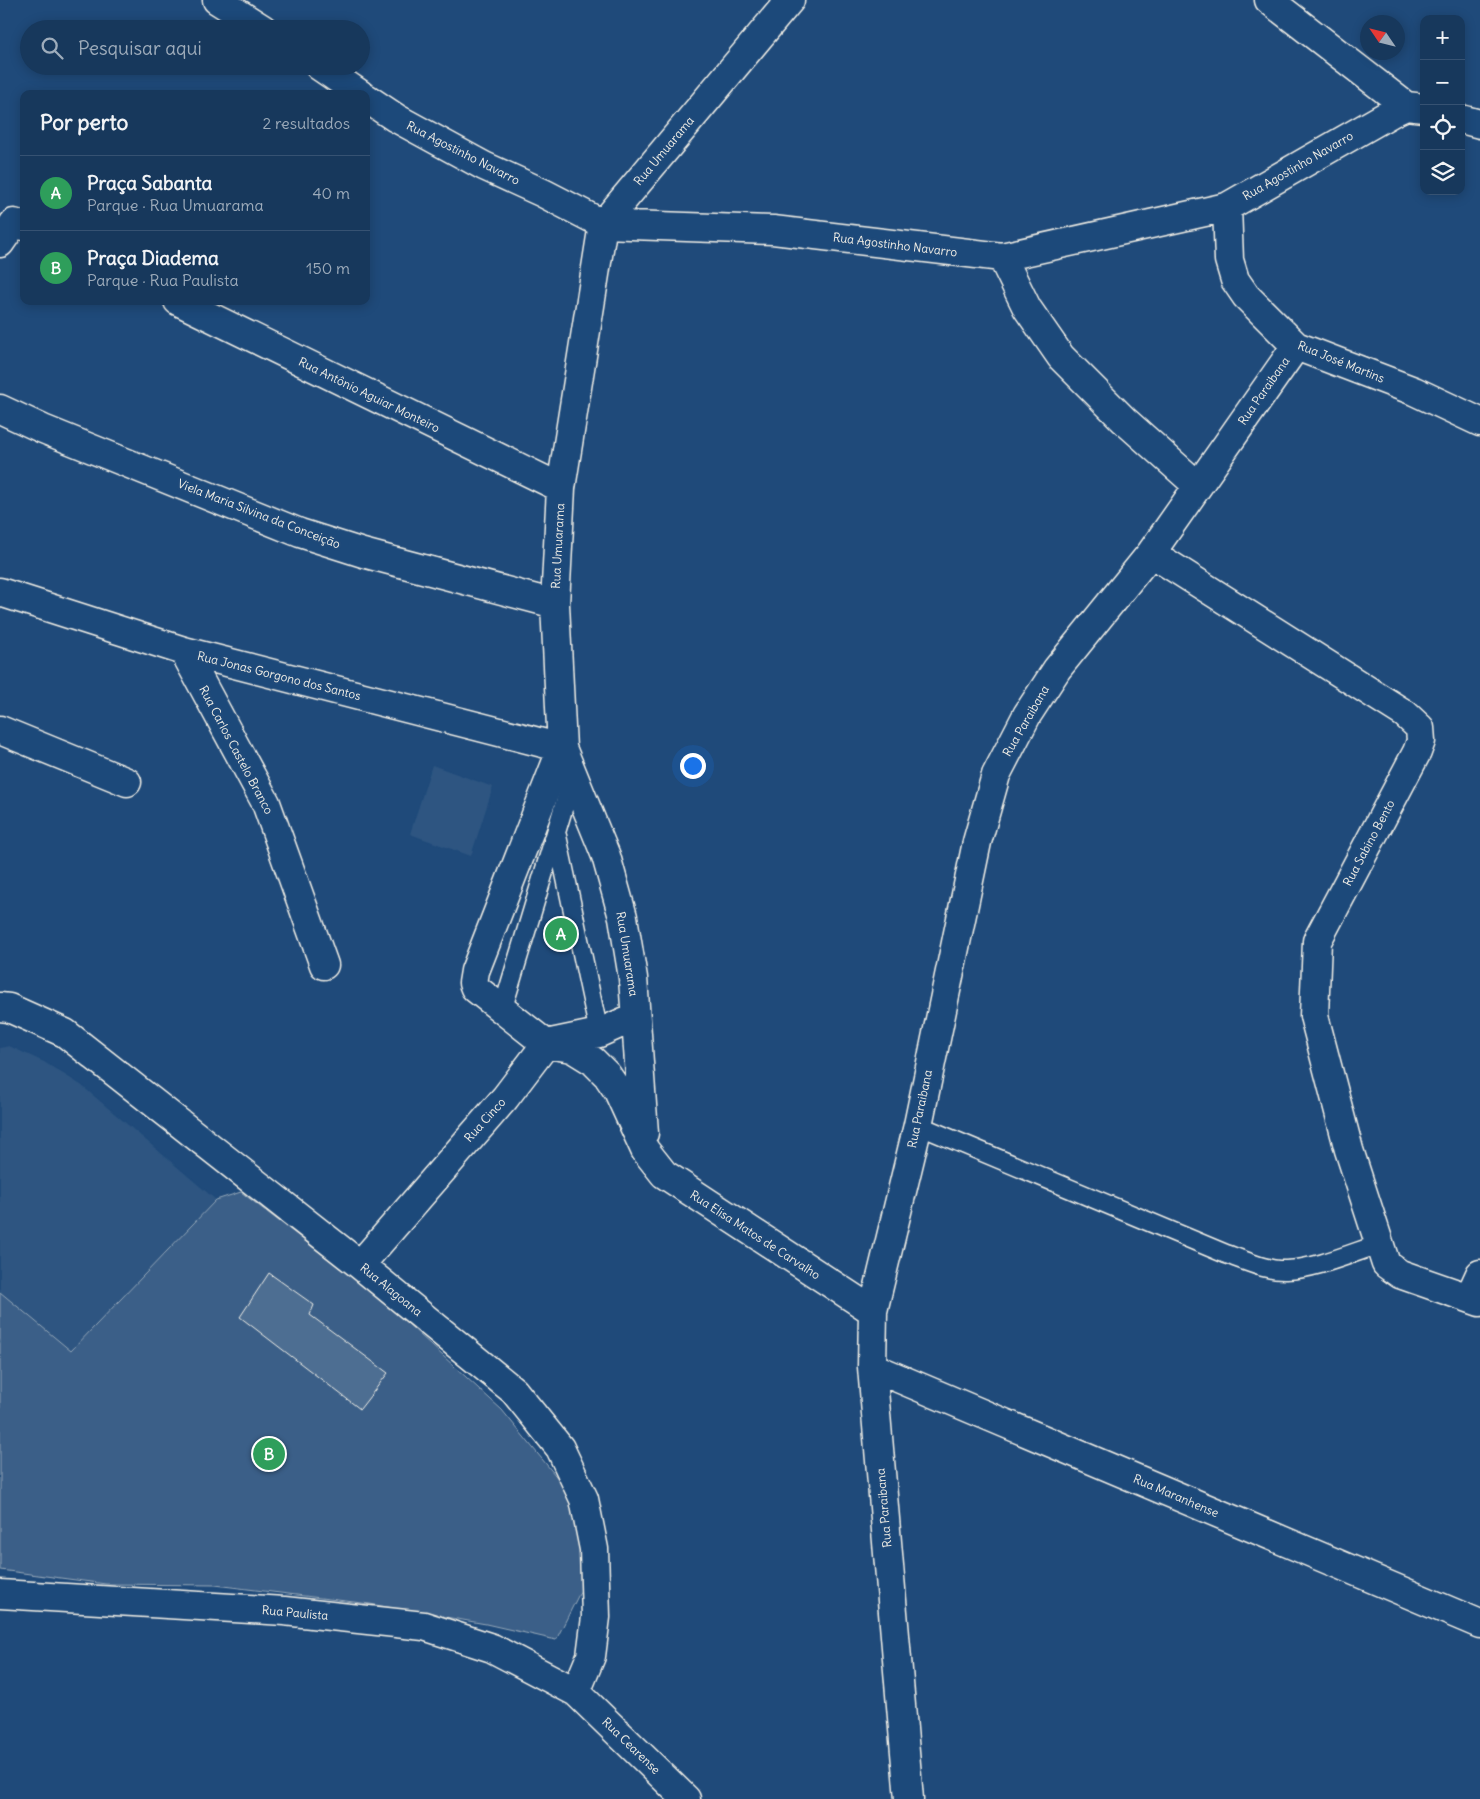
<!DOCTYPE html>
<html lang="pt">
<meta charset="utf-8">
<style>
body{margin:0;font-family:Delius,sans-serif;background:#203f62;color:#f1f3f6}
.controls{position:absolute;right:15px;top:15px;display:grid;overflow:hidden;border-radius:10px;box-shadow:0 2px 12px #0003}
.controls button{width:45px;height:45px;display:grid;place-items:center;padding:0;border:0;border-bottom:1px solid #365272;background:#17385c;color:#f1f3f6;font:25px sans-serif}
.compass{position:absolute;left:1360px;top:15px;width:45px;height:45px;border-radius:50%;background:#17385c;box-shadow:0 2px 12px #0003;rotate:305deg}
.you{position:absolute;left:692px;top:765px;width:18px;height:18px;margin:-12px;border:4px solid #fff;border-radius:50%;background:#1a73e8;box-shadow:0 0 0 8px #1a73e833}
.badge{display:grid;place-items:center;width:32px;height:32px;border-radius:50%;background:#90b9f0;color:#fff;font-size:16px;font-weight:700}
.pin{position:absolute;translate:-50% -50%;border:2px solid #fff;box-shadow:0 1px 5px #0006}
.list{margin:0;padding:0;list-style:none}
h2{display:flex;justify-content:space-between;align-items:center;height:65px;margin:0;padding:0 20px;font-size:21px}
h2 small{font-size:16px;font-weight:400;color:#9eacbb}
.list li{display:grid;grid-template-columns:32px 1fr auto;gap:15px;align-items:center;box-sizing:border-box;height:75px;padding:0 20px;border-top:1px solid #365272}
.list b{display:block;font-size:19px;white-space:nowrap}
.list p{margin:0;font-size:16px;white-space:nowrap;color:#9eacbb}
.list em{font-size:16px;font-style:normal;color:#9eacbb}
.icon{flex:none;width:28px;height:28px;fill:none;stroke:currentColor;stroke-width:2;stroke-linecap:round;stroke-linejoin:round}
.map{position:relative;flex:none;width:1480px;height:1799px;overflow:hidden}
.search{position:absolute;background:#17385c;box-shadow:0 2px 12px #0003;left:20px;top:20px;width:350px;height:55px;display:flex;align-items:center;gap:12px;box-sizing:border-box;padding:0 18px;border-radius:28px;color:#9eacbb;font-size:19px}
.panel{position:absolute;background:#17385c;box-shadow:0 2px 12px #0003;left:20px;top:90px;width:350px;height:215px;border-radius:10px}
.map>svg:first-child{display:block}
.built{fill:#2d5581}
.green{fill:#3a5f88;stroke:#97a8b8}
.building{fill:#4d6e92;stroke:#f4f1e8}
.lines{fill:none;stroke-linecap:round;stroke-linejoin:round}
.lane-casing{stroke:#f4f1e8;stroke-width:21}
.street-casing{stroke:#f4f1e8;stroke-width:31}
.lane{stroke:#1f4a7a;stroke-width:18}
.street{stroke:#1f4a7a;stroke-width:28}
.labels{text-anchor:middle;stroke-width:5;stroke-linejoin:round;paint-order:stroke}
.street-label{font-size:12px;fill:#f4f1e8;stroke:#1f4a7a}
</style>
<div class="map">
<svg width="1480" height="1799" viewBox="0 0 1480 1799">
<rect width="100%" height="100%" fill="#1f4a7a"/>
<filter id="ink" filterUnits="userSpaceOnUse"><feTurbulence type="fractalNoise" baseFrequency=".02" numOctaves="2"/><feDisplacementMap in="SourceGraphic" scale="10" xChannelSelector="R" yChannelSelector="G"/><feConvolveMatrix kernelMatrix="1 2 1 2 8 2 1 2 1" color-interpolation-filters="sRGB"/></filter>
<g filter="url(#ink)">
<path class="built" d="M 432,765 L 493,787 L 471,856 L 410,834 Z
M 9,1046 L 44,1062 L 81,1085 L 216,1200 L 71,1351 L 0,1292 L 0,1048 Z"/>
<path class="green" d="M 241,1192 L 383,1301 L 502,1410 L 573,1497 L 584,1584 L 556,1640 L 486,1624 L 370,1604 L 215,1585 L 106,1584 L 0,1570 L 0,1292 L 71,1351 L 216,1200 Z"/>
<path class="building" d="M 269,1273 L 314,1305 L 310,1315 L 388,1373 L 360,1409 L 240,1317 Z"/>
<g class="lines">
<g class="lane-casing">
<path id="lane" d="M 557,836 L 599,1033
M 502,1011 L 573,776
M 918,1125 L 1226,1254 C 1244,1260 1266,1271 1286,1270 C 1315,1269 1352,1253 1380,1244"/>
</g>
<g class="street-casing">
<path id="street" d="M 217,0 L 263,29
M 1269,0 L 1406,106
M 319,66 L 360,94
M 366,98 L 396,118 L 484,166 L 543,193 L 603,224 L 773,230 L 1002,257 L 1227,207 L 1393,112 L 1406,106 L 1424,108
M 1461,119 L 1480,124
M 1227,207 L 1229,260 L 1235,280 L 1246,296 L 1296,346 L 1414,391 L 1480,422
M 0,243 L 14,223 L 24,226
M 1002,257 L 1027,308 L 1061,357 L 1124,420 L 1198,486
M 178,301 L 561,488
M 0,409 L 43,429 L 300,533 L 363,553 L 555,604
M 1151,553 L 1405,714 L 1420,728 L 1421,741 L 1417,752 L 1317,941 L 1314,1016 L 1349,1150 L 1386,1264 L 1400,1274 L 1480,1302
M 0,592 L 184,651 L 562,748 L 475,971 L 473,983 L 475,988 L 546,1044 L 572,1048 L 593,1061 L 607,1075 L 618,1091 L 645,1150 L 664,1174 L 873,1311
M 184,651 L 266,803 L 324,965
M 0,730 L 127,782
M 0,1007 L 9,1008 L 65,1033 L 360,1265 L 514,1391 L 560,1448 L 584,1499 L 594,1549 L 596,1617 L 591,1656 L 576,1692
M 644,1133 L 633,978 L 623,917 L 606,856 L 562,748 L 555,604 L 561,488 L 603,224 L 790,0
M 360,1265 L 505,1098 L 546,1044 L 599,1033 L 635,1017
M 1469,1298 L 1480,1274
M 872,1367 L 1480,1624
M 0,1594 L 284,1611 L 424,1626 L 492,1648 L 576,1692 L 686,1799
M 909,1799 L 872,1367 L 873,1311 L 918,1125 L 977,842 L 996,775 L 1027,715 L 1057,669 L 1151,553 L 1296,346"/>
</g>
<use href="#lane" class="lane"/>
<use href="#street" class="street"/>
</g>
</g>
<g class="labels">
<g class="street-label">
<text transform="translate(664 151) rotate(-50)" y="4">Rua Umuarama</text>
<text transform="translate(463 153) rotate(27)" y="4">Rua Agostinho Navarro</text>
<text transform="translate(1298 166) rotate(-30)" y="4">Rua Agostinho Navarro</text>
<text transform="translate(895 245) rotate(7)" y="4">Rua Agostinho Navarro</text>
<text transform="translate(1341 362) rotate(22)" y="4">Rua José Martins</text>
<text transform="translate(1264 391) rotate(-55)" y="4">Rua Paraibana</text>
<text transform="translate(369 395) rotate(26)" y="4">Rua Antônio Aguiar Monteiro</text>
<text transform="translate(259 514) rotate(21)" y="4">Viela Maria Silvina da Conceição</text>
<text transform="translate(558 546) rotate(-87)" y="4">Rua Umuarama</text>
<text transform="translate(279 676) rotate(14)" y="4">Rua Jonas Gorgono dos Santos</text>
<text transform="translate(1026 721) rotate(-60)" y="4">Rua Paraibana</text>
<text transform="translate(236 750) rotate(62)" y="4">Rua Carlos Castelo Branco</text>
<text transform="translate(1369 843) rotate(-62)" y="4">Rua Sabino Bento</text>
<text transform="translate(627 954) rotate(81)" y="4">Rua Umuarama</text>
<text transform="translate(920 1109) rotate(-78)" y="4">Rua Paraibana</text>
<text transform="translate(485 1120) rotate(-48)" y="4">Rua Cinco</text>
<text transform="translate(755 1235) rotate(33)" y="4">Rua Elisa Matos de Carvalho</text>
<text transform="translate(391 1290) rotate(39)" y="4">Rua Alagoana</text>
<text transform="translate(1176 1496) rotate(23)" y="4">Rua Maranhense</text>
<text transform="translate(884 1508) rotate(-95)" y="4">Rua Paraibana</text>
<text transform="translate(295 1613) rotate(5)" y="4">Rua Paulista</text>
<text transform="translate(631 1746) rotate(44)" y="4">Rua Cearense</text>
</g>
</g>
</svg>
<div class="controls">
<button>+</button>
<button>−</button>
<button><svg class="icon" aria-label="locate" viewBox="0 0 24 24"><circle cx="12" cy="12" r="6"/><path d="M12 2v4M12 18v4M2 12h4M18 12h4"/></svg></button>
<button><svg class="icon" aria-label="layers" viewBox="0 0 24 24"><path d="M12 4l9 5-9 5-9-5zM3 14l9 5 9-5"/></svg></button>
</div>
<svg class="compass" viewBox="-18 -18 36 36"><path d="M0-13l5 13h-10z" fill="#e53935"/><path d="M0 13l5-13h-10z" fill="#9eacbb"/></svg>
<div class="you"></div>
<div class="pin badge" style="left:561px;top:934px;background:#2e9e5b">A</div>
<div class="pin badge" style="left:269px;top:1454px;background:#2e9e5b">B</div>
<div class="search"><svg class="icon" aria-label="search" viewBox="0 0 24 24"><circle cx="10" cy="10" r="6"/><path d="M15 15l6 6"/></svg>Pesquisar aqui</div>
<section class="panel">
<h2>Por perto<small>2 resultados</small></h2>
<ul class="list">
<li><span class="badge" style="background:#2e9e5b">A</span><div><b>Praça Sabanta</b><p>Parque · Rua Umuarama</p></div><em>40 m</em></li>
<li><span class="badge" style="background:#2e9e5b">B</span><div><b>Praça Diadema</b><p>Parque · Rua Paulista</p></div><em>150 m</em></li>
</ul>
</section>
</div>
